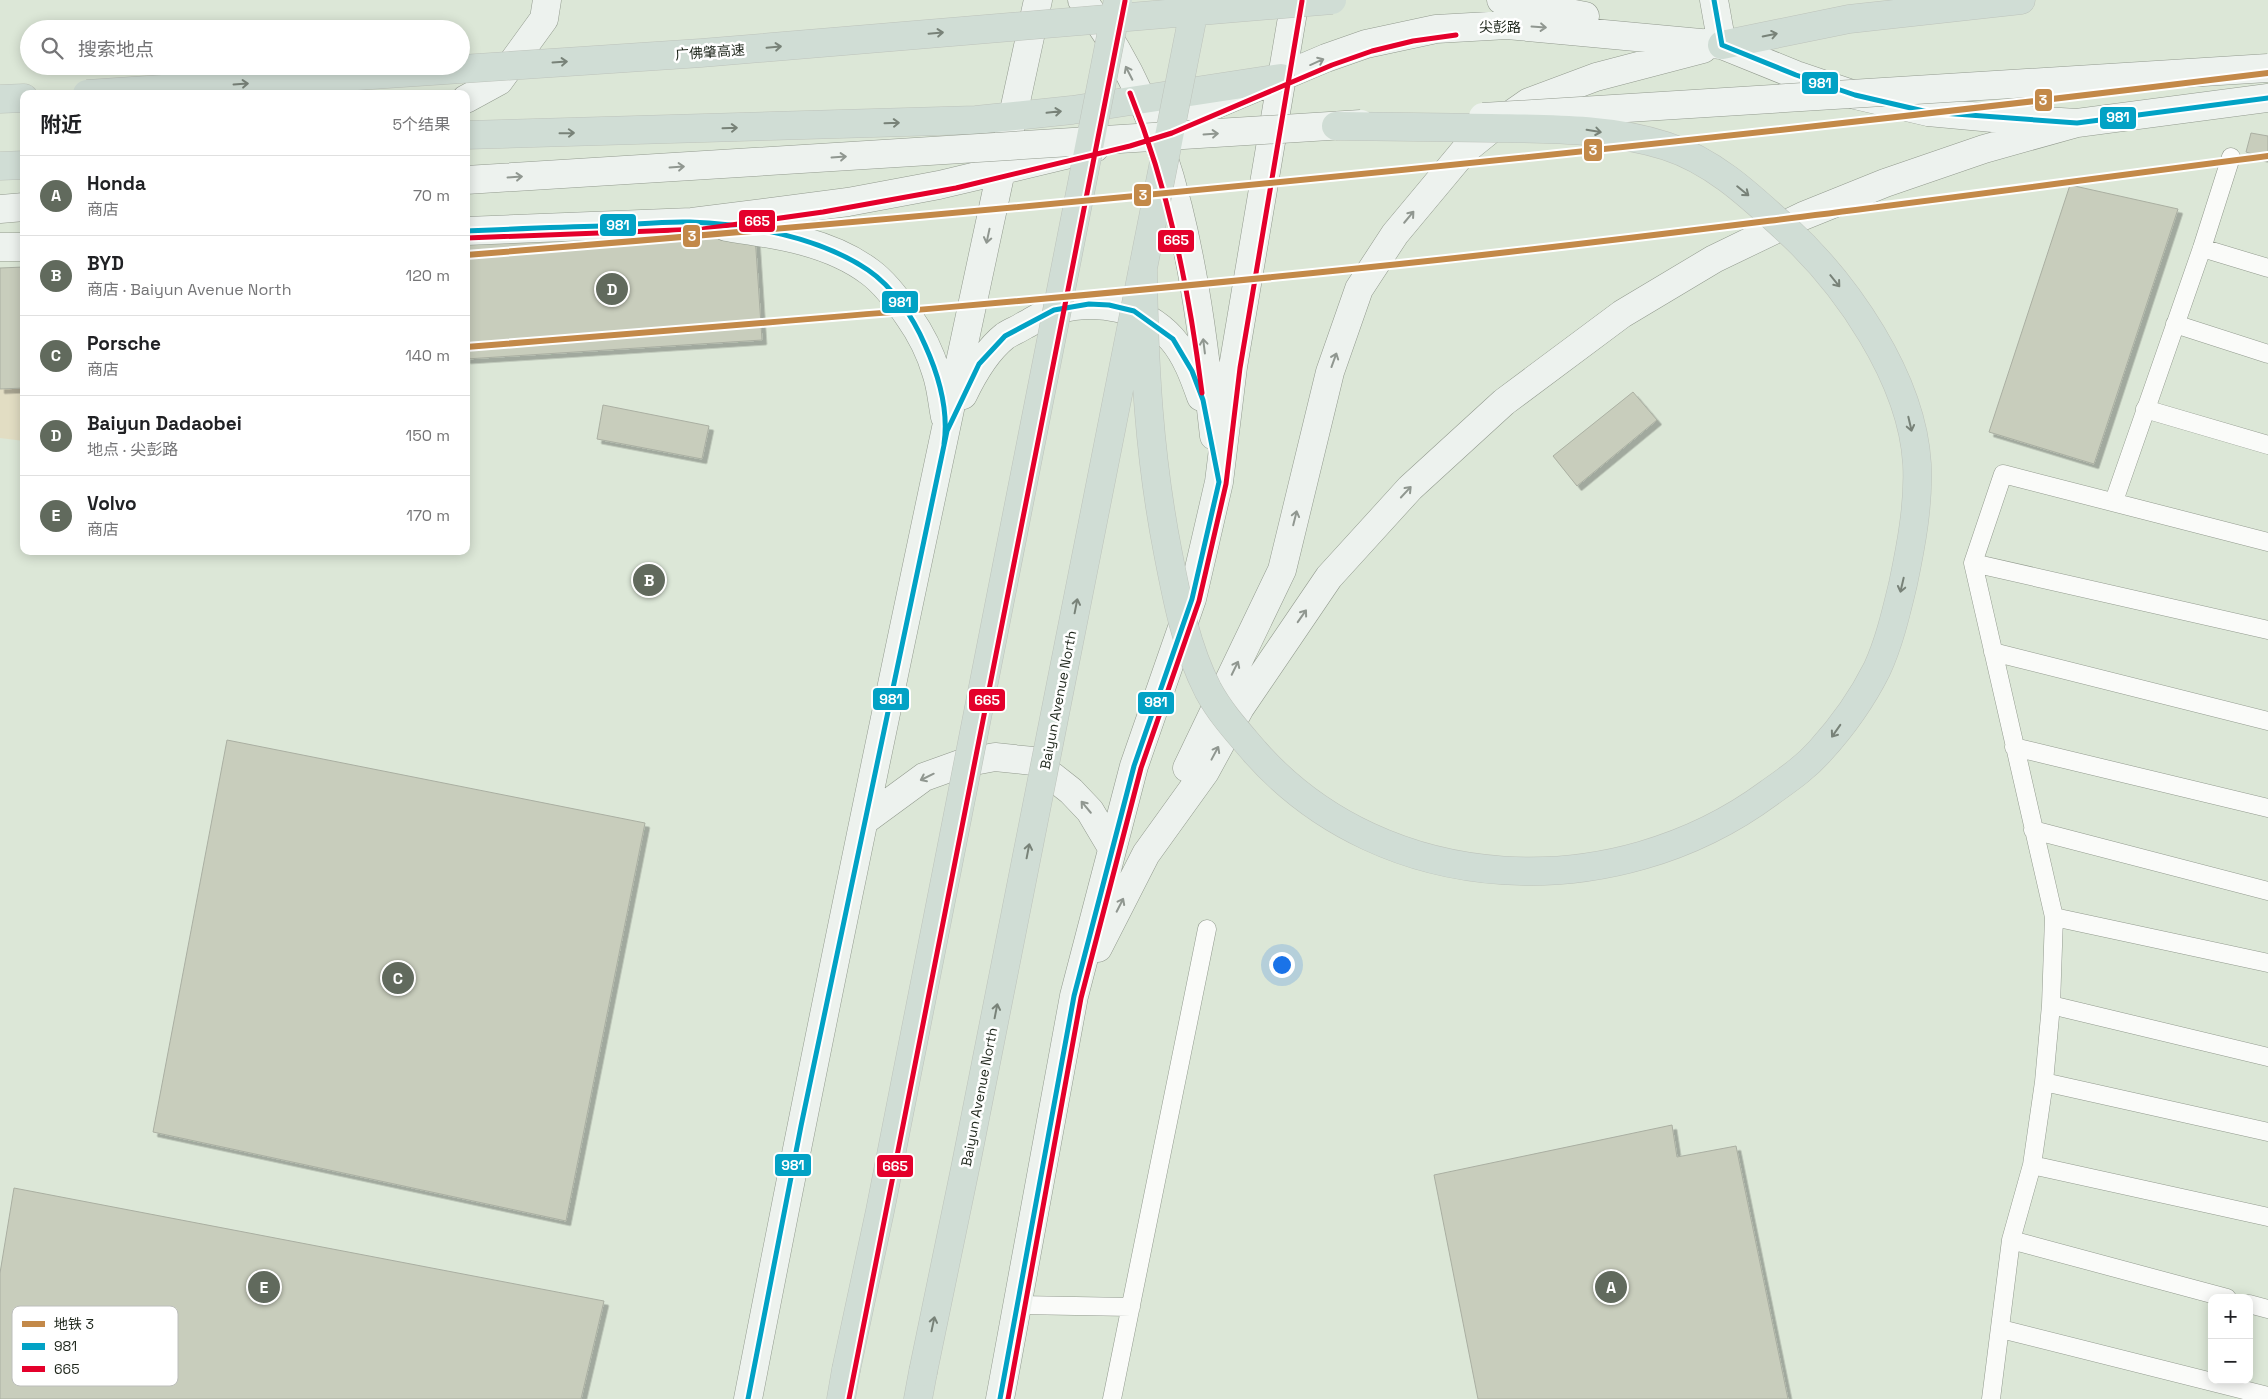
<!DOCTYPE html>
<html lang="zh">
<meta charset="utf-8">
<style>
body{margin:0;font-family:"Space Grotesk","Noto Sans SC",sans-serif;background:#f6f6f6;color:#202124}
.controls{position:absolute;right:15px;bottom:15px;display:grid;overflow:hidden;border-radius:10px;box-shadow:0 2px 12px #0003}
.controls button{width:45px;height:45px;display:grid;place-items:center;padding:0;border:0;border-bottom:1px solid #e0e0e0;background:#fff;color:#202124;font:25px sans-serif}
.you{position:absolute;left:1281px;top:964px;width:18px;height:18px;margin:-12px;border:4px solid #fff;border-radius:50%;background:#1a73e8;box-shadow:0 0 0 8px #1a73e833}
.badge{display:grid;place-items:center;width:32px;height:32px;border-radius:50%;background:#616a5d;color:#fff;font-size:16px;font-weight:700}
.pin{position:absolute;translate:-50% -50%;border:2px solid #fff;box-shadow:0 1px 5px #0006}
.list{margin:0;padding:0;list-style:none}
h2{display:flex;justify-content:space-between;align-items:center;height:65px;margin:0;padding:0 20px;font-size:21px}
h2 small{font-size:16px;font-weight:400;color:#757577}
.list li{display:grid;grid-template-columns:32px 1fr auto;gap:15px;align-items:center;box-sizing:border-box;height:80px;padding:0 20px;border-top:1px solid #e0e0e0}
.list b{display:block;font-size:19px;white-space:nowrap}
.list p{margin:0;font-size:16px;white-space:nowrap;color:#757577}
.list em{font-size:16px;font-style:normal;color:#757577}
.icon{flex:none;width:28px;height:28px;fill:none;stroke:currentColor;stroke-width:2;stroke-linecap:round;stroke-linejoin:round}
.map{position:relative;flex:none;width:2268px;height:1399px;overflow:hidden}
.search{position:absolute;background:#fff;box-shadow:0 2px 12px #0003;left:20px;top:20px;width:450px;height:55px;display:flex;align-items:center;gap:12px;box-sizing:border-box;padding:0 18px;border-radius:28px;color:#757577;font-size:19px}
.panel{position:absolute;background:#fff;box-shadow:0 2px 12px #0003;left:20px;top:90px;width:450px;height:465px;border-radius:10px}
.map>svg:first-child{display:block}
.green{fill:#e2ddc3}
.building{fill:#c8cdbc;stroke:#aaafa2;filter:url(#shadow)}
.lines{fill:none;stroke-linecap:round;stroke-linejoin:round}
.lane-casing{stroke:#929a8e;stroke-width:19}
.secondary-casing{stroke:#929a8e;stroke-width:29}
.highway-casing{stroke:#bdc3bb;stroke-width:29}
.lane{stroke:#fafbf9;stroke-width:18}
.secondary{stroke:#edf2ee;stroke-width:28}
.highway{stroke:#d0ddd5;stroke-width:28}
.secondary-bridge-casing{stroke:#929a8e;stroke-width:29;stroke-linecap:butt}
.highway-bridge-casing{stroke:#bdc3bb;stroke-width:29;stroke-linecap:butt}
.secondary-bridge{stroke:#edf2ee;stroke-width:28}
.highway-bridge{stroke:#d0ddd5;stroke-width:28}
.bus-1-casing{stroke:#fff;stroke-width:9}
.bus-2-casing{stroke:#fff;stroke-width:9}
.bus-1{stroke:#02a2c5;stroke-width:5}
.bus-2{stroke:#e4002b;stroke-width:5}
.metro-1-casing{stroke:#fff;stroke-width:10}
.metro-1{stroke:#c38949;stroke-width:6}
.oneway{stroke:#909790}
.oneway2{stroke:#788278}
.labels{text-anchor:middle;stroke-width:5;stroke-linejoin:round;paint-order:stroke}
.street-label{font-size:14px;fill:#1f271c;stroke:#fff}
.key{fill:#fff;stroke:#bcbebb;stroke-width:1}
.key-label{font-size:14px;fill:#1f271c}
.line-badge{stroke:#fff;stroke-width:2}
.badge-label{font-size:14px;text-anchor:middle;font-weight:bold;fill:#fff}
</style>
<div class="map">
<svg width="2268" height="1399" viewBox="0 0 2268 1399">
<defs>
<filter id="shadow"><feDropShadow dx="4.5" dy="4.5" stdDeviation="0" flood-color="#0004"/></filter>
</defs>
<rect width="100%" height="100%" fill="#dce7d7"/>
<path class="green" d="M 0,282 L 24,282 L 24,441 L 0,438 Z"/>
<path class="building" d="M 2251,133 L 2268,136 L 2268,159 L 2246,152 Z
M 2070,185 L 2178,209 L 2094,464 L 1989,432 Z
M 754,220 L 762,340 L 466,359 L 466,238 Z
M 24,267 L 24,388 L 0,389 L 0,268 Z
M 1633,392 L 1657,420 L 1577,486 L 1553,456 Z
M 603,405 L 709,426 L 702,459 L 597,439 Z
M 227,740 L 645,823 L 566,1221 L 153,1132 Z
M 1672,1125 L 1677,1157 L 1736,1146 L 1788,1399 L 1478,1399 L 1434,1175 Z
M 14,1188 L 604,1301 L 581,1399 L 0,1399 L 0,1273 Z"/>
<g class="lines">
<g class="lane-casing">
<path id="lane" d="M 2202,248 L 2268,268
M 2175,324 L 2268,354
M 2145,409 L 2268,445
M 2114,501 L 2202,248 L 2231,157
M 1973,563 L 2268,630
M 1993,652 L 2268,721
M 2014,747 L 2268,808
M 2033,830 L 2268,891
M 2054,917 L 2268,963
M 2051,1005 L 2268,1057
M 2044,1082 L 2268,1132
M 2032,1165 L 2268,1217
M 2011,1240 L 2227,1298
M 2249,1304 L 2268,1309
M 1019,1305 L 1131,1307
M 2001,1329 L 2268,1396
M 1112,1399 L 1207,929
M 1991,1399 L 2011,1240 L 2032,1165 L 2044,1082 L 2051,1005 L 2054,917 L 1973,563 L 2003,474 L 2268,542"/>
</g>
<g class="secondary-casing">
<path id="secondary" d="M 1082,0 C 1178,118 1198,289 1214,436
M 1501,0 L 1585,16
M 1714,0 L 1722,45
M 1710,42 L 1722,45 L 1796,75 L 1855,95 L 1928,112 L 1993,118 L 2077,123 L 2268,98
M 466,99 L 499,81 L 544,19 L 547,0
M 1153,131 L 1326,58 L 1366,44 L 1436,29 L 1507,25 L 1722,45
M 0,209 L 24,207
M 726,227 C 774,234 829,241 870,272 C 885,283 899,302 909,317 C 921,334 930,352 936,372 C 941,386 942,402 945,417
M 466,231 L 692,222 L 848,202 L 939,185 L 1095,148
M 0,247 L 24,247
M 963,395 C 973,374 986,351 1005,336 C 1011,332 1019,329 1025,325 C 1035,320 1045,312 1056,310 C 1097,299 1142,306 1172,339 C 1186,355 1194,377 1201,397
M 1187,768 L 1282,570 L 1330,372 L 1359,289 L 1395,234 L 1465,150 L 1496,125 L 1529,102 L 1596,77 L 1703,49
M 864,821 L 924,777 L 963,763 L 995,757 L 1033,761 L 1071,791 L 1090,811 L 1112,848
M 1098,948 L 1146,854 L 1205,772 L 1240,708 L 1329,577 L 1410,488 L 1504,402 L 1622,314 L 1714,259 L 1803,216 L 1885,183 L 1984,149 L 2077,123
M 748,1399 C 838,931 937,465 1038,0
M 1000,1399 L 1074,996 L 1134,766 L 1192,599 L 1219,482 L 1233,367 L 1295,0"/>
</g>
<g class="highway-casing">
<path id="highway" d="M 1722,45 L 1849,19 L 2021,0
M 0,99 L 24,98
M 466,135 L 976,120 L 1072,110 L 1281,78
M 0,166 L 24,165
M 841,1399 L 846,1370
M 918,1399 L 923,1372"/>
</g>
<use href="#lane" class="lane"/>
<use href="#secondary" class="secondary"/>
<use href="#highway" class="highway"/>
<g class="secondary-bridge-casing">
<path id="secondary-bridge" d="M 1483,117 L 2268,68
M 466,180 L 1361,124"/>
</g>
<g class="highway-bridge-casing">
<path id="highway-bridge" d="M 87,94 L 701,53 L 1332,0
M 1143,266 C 1144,365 1149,456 1168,553 C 1177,600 1186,647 1208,690 C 1221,714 1238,732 1255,752 C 1385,899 1615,907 1769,793 C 1787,780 1805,768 1820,751 C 1841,728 1863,697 1877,669 C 1889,643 1896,613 1903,584 C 1911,546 1919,504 1917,464 C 1912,378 1846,283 1784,227 C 1749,195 1713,161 1666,146 C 1609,128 1550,129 1491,128 C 1439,127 1388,127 1336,126
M 846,1370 L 880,1211 L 1118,0
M 923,1372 L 966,1164 L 1196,0"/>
</g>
<use href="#secondary-bridge" class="secondary-bridge"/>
<use href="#highway-bridge" class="highway-bridge"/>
<g class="bus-1-casing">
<path id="bus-1" d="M 1714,0 L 1722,45 L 1796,75 L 1855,95 L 1928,112 L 2077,123 L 2268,98
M 466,231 C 512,229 557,227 603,226 C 632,225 661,221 690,222 C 748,224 819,237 868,270 C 893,287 913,317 925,345 C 939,376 949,410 944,444
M 748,1399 L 801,1126 L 947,431 L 979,364 L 1005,336 L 1054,310 L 1089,304 L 1109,305 L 1134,311 L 1173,339 L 1192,371 L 1203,400 L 1219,482 L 1192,599 L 1134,766 L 1074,996 L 1000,1399"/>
</g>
<g class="bus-2-casing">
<path id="bus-2" d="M 1130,93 C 1169,190 1189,289 1202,393
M 466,238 L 703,229 L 823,212 L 956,188 L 1130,146 L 1172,133 L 1332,65 L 1372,51 L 1413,41 L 1456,35
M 849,1399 L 1125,1
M 1008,1399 L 1081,998 L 1141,768 L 1199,601 L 1226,484 L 1240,368 L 1302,1"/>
</g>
<use href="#bus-1" class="bus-1"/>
<use href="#bus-2" class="bus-2"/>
<g class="metro-1-casing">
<path id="metro-1" d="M 466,255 C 1068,206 1669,147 2268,73
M 466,347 C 790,321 1114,295 1437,260 C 1714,230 1991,192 2268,156"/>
</g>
<use href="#metro-1" class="metro-1"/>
</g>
<defs><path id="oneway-shaft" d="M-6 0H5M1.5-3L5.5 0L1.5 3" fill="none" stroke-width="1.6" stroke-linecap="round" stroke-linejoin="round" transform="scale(1.25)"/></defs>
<g class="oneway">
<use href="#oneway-shaft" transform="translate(1539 27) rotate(4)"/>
<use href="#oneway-shaft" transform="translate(1317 62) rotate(-24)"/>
<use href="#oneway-shaft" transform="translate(1129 73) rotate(-117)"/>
<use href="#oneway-shaft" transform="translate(1211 134) rotate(-4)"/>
<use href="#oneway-shaft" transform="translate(839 157) rotate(-4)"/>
<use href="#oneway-shaft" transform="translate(677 167) rotate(-4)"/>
<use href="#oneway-shaft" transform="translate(515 177) rotate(-4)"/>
<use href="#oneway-shaft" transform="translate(1409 217) rotate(-50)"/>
<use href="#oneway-shaft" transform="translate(988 236) rotate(102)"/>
<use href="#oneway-shaft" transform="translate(1204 346) rotate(-97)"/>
<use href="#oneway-shaft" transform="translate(1334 360) rotate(-70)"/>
<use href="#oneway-shaft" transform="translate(1406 492) rotate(-47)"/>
<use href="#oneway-shaft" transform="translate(1295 518) rotate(-76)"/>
<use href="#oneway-shaft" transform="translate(1302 616) rotate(-55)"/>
<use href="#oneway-shaft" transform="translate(1235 668) rotate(-64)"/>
<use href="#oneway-shaft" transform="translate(1215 753) rotate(-62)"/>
<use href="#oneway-shaft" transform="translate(927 777) rotate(154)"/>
<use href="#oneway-shaft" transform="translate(1086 807) rotate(-130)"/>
<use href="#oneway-shaft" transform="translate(1120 905) rotate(-63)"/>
</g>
<g class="oneway2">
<use href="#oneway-shaft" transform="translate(936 33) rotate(-5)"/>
<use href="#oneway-shaft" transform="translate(1770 35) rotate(-11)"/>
<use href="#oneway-shaft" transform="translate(774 47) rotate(-5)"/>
<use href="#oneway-shaft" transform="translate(560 62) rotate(-4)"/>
<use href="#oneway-shaft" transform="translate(241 84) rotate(-4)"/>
<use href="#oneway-shaft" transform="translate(1054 112) rotate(-6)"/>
<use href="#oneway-shaft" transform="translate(892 123) rotate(-2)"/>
<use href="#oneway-shaft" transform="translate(730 128) rotate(-2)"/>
<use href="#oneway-shaft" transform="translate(1594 131) rotate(9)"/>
<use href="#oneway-shaft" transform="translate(567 133) rotate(-1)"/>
<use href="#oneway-shaft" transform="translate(1743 191) rotate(39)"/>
<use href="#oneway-shaft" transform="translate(1835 281) rotate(51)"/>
<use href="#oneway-shaft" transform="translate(1910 424) rotate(77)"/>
<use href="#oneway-shaft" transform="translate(1902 585) rotate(103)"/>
<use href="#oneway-shaft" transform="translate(1076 606) rotate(-79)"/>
<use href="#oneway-shaft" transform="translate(1836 731) rotate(125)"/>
<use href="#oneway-shaft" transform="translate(1028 851) rotate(-79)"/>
<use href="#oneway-shaft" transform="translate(996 1011) rotate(-79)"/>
<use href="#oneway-shaft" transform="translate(933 1324) rotate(-78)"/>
</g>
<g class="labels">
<g class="street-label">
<text x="1500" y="32">尖彭路</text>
<text transform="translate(710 52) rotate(-4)" y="5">广佛肇高速</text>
<text transform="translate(1058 700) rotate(-79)" y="5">Baiyun Avenue North</text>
<text transform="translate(979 1097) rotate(-79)" y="5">Baiyun Avenue North</text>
</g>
</g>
<rect x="12" y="1306" width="166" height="80" rx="8" class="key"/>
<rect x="22" y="1321" width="23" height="6" fill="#c38949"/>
<rect x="22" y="1343" width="23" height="7" fill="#02a2c5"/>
<rect x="22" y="1366" width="23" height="6" fill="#e4002b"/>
<g class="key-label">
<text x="54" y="1329">地铁 3</text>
<text x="54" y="1351">981</text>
<text x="54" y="1374">665</text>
</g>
<g class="line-badge">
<rect x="1801" y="71" width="38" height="24" rx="5" fill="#02a2c5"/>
<rect x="2034" y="88" width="19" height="24" rx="5" fill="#c38949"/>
<rect x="2099" y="106" width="38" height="24" rx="5" fill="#02a2c5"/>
<rect x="1583" y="138" width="20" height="24" rx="5" fill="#c38949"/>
<rect x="1133" y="183" width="19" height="24" rx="5" fill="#c38949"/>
<rect x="738" y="209" width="38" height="24" rx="5" fill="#e4002b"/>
<rect x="599" y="213" width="38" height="24" rx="5" fill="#02a2c5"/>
<rect x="682" y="224" width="19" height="24" rx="5" fill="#c38949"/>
<rect x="1157" y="229" width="38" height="24" rx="5" fill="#e4002b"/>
<rect x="881" y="290" width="38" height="24" rx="5" fill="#02a2c5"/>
<rect x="872" y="687" width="38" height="24" rx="5" fill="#02a2c5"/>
<rect x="968" y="688" width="38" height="24" rx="5" fill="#e4002b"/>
<rect x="1137" y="691" width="38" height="24" rx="5" fill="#02a2c5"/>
<rect x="774" y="1153" width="38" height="24" rx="5" fill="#02a2c5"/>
<rect x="876" y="1154" width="38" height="24" rx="5" fill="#e4002b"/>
</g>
<g class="badge-label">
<text x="1820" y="88">981</text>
<text x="2043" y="105">3</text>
<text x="2118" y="122">981</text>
<text x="1593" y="155">3</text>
<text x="1143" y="200">3</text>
<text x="757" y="226">665</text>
<text x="618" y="230">981</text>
<text x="692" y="241">3</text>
<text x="1176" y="245">665</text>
<text x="900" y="307">981</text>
<text x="891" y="704">981</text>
<text x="987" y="705">665</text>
<text x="1156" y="707">981</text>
<text x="793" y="1170">981</text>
<text x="895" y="1171">665</text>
</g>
</svg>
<div class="controls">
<button>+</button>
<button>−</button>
</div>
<div class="you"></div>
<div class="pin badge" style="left:1611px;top:1287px">A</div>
<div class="pin badge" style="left:649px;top:580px">B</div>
<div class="pin badge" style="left:398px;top:978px">C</div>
<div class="pin badge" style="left:612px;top:289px">D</div>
<div class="pin badge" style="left:264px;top:1287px">E</div>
<div class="search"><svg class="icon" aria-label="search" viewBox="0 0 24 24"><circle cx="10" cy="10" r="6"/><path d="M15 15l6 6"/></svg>搜索地点</div>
<section class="panel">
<h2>附近<small>5个结果</small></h2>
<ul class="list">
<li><span class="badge">A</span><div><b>Honda</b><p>商店</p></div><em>70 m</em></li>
<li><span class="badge">B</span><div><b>BYD</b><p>商店 · Baiyun Avenue North</p></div><em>120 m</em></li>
<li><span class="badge">C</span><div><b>Porsche</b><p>商店</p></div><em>140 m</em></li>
<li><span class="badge">D</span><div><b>Baiyun Dadaobei</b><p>地点 · 尖彭路</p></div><em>150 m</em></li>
<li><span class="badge">E</span><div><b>Volvo</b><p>商店</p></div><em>170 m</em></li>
</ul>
</section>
</div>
